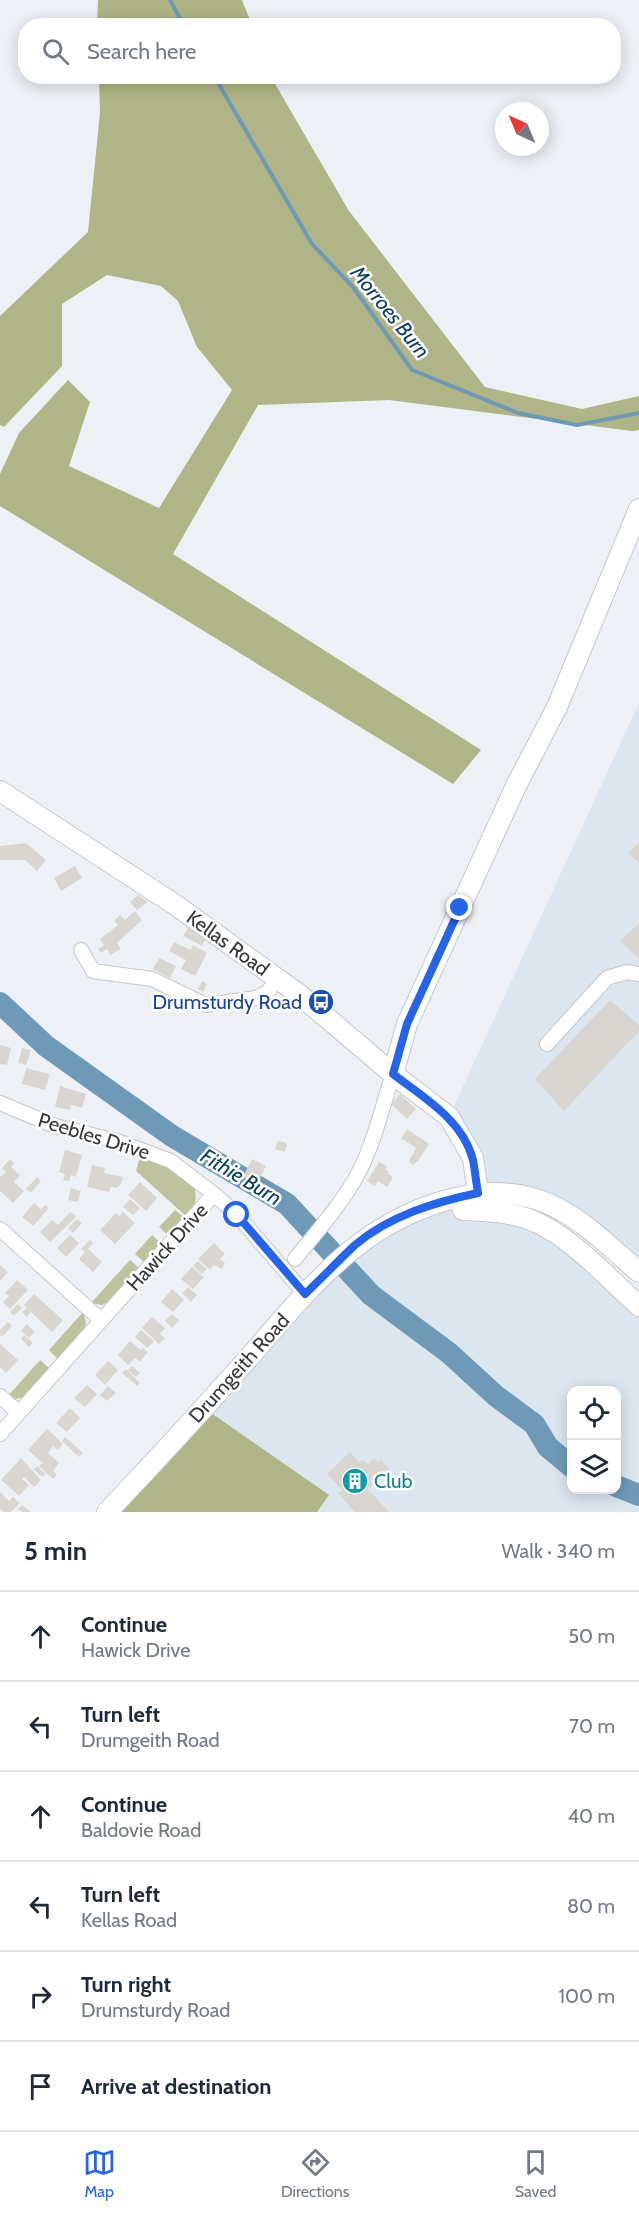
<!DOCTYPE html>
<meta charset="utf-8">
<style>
body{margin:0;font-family:Cabin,sans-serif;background:#f2f2f3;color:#1f2937}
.controls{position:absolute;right:18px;bottom:18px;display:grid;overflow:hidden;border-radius:12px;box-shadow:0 3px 15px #0003}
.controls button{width:54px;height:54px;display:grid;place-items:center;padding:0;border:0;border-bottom:2px solid #e0e1e3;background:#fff;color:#1f2937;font:30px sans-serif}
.compass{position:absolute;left:495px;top:102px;width:54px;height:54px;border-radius:50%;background:#fff;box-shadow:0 3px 15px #0003;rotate:316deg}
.stop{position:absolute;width:18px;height:18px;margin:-14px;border:4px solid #2563eb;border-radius:50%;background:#fff}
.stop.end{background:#2563eb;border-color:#fff;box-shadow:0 2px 6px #0008}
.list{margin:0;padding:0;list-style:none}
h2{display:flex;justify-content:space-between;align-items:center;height:78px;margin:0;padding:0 24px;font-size:26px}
h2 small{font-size:20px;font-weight:400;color:#747a83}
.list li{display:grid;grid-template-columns:39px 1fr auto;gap:18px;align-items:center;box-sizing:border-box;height:90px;padding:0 24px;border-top:2px solid #e0e1e3}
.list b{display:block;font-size:22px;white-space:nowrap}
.list p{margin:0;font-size:20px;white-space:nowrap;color:#747a83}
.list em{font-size:20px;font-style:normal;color:#747a83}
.icon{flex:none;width:33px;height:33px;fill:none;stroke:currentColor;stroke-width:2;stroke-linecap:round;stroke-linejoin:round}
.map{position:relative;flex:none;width:639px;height:1512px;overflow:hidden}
.search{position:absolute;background:#fff;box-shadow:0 3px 15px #0003;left:18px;right:18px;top:18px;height:66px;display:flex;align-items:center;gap:15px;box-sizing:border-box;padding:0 21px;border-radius:24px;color:#747a83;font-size:22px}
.sheet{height:618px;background:#fff}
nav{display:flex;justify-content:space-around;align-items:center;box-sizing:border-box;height:84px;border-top:2px solid #e0e1e3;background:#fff;font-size:16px;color:#747a83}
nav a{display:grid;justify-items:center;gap:3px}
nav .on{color:#2563eb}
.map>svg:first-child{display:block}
.built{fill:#dbe6ee;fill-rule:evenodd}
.green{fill:#bec39e}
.forest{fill:#afb586}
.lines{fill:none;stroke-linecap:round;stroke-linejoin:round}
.stream{stroke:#6f9ab7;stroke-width:4}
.river{stroke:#6f9ab7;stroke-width:22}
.building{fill:#d9d6d2}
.minor-casing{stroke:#c3c8cb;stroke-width:16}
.secondary-casing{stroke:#c3c8cb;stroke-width:22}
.minor{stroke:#fff;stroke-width:14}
.secondary{stroke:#fff;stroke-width:20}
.route{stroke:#2563eb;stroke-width:8}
.labels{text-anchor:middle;stroke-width:5;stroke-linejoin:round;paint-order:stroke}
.street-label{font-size:20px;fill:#343537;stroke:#fff}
.transit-label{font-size:20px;fill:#164399;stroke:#fff;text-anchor:end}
.culture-label{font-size:20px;fill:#0d838f;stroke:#fff;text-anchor:start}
.water-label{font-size:21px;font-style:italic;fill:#09405f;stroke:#fff}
</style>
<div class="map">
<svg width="639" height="1512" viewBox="0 0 639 1512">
<rect width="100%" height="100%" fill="#edf1f5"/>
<path class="built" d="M 639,703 L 639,1272 L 573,1217 L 478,1193 L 449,1117 Z
M 440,1209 L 477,1210 L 539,1224 L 639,1306 L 639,1512 L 107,1512 L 356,1244 ZM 572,1390 L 616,1390 L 616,1490 L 572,1490 Z"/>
<path class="green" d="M 140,1157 L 167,1167 L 195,1189 C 197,1201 195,1207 187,1217 L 136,1171 Z
M 175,1210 L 185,1218 L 169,1236 L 159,1227 Z
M 152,1235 L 162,1244 L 145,1263 L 135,1254 Z
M 130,1260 L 140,1269 L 111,1301 L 102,1305 L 91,1303 Z
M 83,1312 L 86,1323 L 83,1332 L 58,1359 L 49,1350 Z
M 40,1360 L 50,1369 L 26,1396 L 16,1399 L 8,1396 Z"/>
<path class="forest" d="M 98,0 L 242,0 L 252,25 L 97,25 Z
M 99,76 L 271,77 L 349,211 L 485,387 L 582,409 L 639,396 L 639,430 L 632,431 L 389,400 L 258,405 L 173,554 L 481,750 L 453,784 L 0,506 L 0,474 L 19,433 L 68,380 L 90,402 L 69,466 L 159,508 L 232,390 L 197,347 L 178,301 L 161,286 L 107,275 L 62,304 L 62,366 L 4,427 L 0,425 L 0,316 L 88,232 L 100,113 Z
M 204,1408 L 329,1495 L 317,1512 L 107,1512 Z"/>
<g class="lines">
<path class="stream" d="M 170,0 L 184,26
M 214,76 L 312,244 L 353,287 L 412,370 L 518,413 L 577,425 L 639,413"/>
<path class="river" d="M 0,1003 L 46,1046 L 172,1136 L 287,1204 L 371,1295 L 449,1353 L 496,1396 L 534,1424 L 548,1447 L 572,1467
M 616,1486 L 639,1495"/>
</g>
<path class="building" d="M 639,842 L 639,863 L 628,853 Z
M 26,843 L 46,860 L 37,871 L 25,860 L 0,860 L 0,846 Z
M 75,866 L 82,878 L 61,891 L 54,878 Z
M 138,895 L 148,902 L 137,910 L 130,902 Z
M 135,911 L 142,920 L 117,943 L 121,949 L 110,955 L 107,949 L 101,953 L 98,949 L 104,945 L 100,939 L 118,925 L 114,921 L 120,915 L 125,920 Z
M 639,923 L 639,959 L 620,941 Z
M 188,928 L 207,937 L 202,946 L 183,936 Z
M 174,942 L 191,950 L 193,945 L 207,953 L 195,976 L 181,969 L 186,960 L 169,951 Z
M 159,958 L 176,966 L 170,978 L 153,969 Z
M 202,981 L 207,984 L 203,992 L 198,989 Z
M 610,1000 L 639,1025 L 639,1031 L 564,1111 L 535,1079 Z
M 0,1045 L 11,1048 L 7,1065 L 0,1064 Z
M 22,1048 L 31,1050 L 26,1065 L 18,1063 Z
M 26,1068 L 50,1074 L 45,1090 L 22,1084 Z
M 60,1086 L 86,1094 L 82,1108 L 71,1105 L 70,1110 L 55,1107 Z
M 400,1094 L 416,1109 L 407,1119 L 391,1104 Z
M 407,1129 L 429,1144 L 418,1161 L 412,1165 L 409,1161 L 416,1148 L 401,1138 Z
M 278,1141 L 287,1143 L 285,1152 L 275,1149 Z
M 65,1150 L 82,1155 L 76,1177 L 71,1175 L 69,1181 L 63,1180 L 65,1174 L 59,1172 Z
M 10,1159 L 14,1163 L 11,1167 L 20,1175 L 14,1182 L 24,1191 L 13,1203 L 0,1191 L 0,1177 L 6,1172 L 2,1168 Z
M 252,1159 L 266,1166 L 257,1184 L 243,1177 Z
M 379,1162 L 387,1166 L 385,1169 L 389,1172 L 388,1174 L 393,1177 L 387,1187 L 378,1181 L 375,1186 L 367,1181 Z
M 92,1165 L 105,1168 L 104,1173 L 123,1177 L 121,1184 L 117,1188 L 111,1187 L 109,1192 L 87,1187 Z
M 37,1177 L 41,1181 L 31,1193 L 26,1189 Z
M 140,1182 L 157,1198 L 146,1211 L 128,1195 Z
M 71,1188 L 81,1191 L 78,1202 L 68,1200 Z
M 130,1199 L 140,1208 L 133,1215 L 123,1207 Z
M 34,1203 L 41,1209 L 45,1205 L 49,1208 L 33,1226 L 22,1217 Z
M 70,1212 L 75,1215 L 75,1218 L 50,1242 L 40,1232 L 52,1220 L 58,1225 Z
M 123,1212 L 135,1223 L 115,1244 L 100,1230 L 116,1213 L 119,1216 Z
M 77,1219 L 82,1223 L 73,1233 L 68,1228 Z
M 70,1235 L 79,1243 L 66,1257 L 57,1248 Z
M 90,1240 L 93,1243 L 88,1249 L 102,1262 L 93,1272 L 79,1259 L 85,1252 L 81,1249 Z
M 214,1243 L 225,1254 L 220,1259 L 225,1263 L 222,1269 L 214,1265 L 210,1270 L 198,1259 Z
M 198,1261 L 207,1269 L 202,1274 L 193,1266 Z
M 0,1265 L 8,1272 L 0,1281 Z
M 192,1267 L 204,1277 L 193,1289 L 181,1279 Z
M 17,1280 L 28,1290 L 10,1309 L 3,1302 L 9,1296 L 5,1293 Z
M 188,1287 L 197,1295 L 191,1302 L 182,1293 Z
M 172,1289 L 184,1300 L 173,1312 L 161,1302 Z
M 34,1294 L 63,1320 L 52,1332 L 31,1312 L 27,1317 L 22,1312 L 27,1308 L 24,1305 Z
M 18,1304 L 22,1308 L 14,1316 L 10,1312 Z
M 172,1314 L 179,1320 L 172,1328 L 165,1321 Z
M 152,1317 L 165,1328 L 160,1334 L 165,1338 L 159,1344 L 142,1328 Z
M 8,1322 L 12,1326 L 2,1337 L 0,1335 L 0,1330 Z
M 27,1324 L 35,1332 L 29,1338 L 21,1331 Z
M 141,1330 L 154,1341 L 147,1348 L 135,1337 Z
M 24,1335 L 33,1343 L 29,1347 L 21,1339 Z
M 130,1341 L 141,1350 L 143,1348 L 148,1352 L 140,1362 L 135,1358 L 128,1365 L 118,1355 Z
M 0,1344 L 18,1360 L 6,1373 L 0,1367 Z
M 108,1361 L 118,1370 L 105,1385 L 95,1375 Z
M 132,1366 L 140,1373 L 136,1377 L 128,1370 Z
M 126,1369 L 140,1383 L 137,1386 L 122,1373 Z
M 87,1385 L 97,1394 L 85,1407 L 74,1398 Z
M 108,1386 L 116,1393 L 107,1401 L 100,1395 Z
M 70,1408 L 80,1418 L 67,1432 L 56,1423 Z
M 47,1429 L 63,1444 L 58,1450 L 53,1446 L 48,1453 L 59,1463 L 53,1471 L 57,1475 L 53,1479 L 39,1466 L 43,1462 L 40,1461 L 28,1450 Z
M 65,1437 L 83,1453 L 79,1457 L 62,1441 Z
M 350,1452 L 359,1462 L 363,1459 L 368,1464 L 374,1458 L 378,1462 L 381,1459 L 390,1470 L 368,1489 L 389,1512 L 355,1512 L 338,1493 L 342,1490 L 327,1474 Z
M 21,1458 L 41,1480 L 34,1487 L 24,1477 L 22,1479 L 29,1485 L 19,1496 L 1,1480 Z
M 37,1466 L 46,1474 L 42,1477 L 34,1470 Z
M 0,1492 L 9,1501 L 13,1497 L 20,1503 L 11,1512 L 4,1512 L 0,1509 Z
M 22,1505 L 31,1512 L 22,1512 L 18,1509 Z"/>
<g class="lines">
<g class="minor-casing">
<path id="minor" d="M 81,950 L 93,971 L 152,979 L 206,1005 L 256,998 L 268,992 L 277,978
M 547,1044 L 607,978 L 627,972 L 639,974
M 0,1103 L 55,1126 L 117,1141 L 171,1161 L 214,1194 L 237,1215 L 305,1294
M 0,1229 L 101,1320
M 295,1259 C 314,1235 335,1212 351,1186 C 372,1153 381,1111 393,1074
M 0,1396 L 19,1413
M 0,1434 L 214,1194"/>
</g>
<g class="secondary-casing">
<path id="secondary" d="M 0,791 L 174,904 L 300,995 L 393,1074 L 449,1117 L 473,1158 L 478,1193 L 477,1210
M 393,1074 L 407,1024 L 516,786 L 557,707 L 639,509
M 463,1210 C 489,1211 517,1212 540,1224 C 577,1243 608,1278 639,1306
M 107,1512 C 151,1466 194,1419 236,1372 C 303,1298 356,1219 460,1197 C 489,1190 522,1192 549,1204 C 583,1219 611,1248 639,1272"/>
</g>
<use href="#minor" class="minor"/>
<use href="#secondary" class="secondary"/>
</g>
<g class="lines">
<path class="route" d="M 237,1215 L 305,1294 C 322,1278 338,1261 355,1245 C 389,1216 435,1202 478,1193 C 476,1182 475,1170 473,1160 C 463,1120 423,1097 393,1074 L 407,1024 L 460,908"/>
</g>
<defs>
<g id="bus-disc" transform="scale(1.35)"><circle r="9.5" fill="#1a4fb4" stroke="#fff"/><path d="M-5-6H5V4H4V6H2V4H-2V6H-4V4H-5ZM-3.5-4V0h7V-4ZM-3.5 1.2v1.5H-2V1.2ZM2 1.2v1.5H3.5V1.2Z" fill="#fff"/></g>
<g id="building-disc" transform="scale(1.35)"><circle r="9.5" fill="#0f9aa8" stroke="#fff"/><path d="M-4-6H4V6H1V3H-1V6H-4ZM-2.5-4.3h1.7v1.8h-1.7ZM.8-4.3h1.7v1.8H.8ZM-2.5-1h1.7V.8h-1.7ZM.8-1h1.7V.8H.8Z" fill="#fff"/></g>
</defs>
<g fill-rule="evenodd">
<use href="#bus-disc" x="321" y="1002"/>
<use href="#building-disc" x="355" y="1481"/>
</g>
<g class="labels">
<g class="street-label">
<text transform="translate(228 943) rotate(36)" y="7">Kellas Road</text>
<text transform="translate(94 1136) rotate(17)" y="7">Peebles Drive</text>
<text transform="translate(167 1247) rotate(-48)" y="7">Hawick Drive</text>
<text transform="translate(239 1368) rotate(-48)" y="7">Drumgeith Road</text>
</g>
<g class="transit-label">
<text x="302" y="1009">Drumsturdy Road</text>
</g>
<g class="culture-label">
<text x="374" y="1488">Club</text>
</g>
<g class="water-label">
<text transform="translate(390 312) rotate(51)" y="7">Morroes Burn</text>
<text transform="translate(241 1177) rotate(31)" y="7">Fithie Burn</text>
</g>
</g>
</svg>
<div class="controls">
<button><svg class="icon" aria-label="locate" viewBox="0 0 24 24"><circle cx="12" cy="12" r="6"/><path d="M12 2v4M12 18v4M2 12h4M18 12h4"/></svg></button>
<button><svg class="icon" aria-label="layers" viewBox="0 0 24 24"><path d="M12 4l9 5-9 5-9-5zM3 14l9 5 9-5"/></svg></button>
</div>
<svg class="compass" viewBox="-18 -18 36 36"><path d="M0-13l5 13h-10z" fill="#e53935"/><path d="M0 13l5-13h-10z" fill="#747a83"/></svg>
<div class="stop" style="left:237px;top:1215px"></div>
<div class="stop end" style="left:460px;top:908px"></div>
<div class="search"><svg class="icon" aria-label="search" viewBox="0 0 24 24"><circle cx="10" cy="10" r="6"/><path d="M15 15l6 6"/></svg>Search here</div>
</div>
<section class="sheet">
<h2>5 min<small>Walk · 340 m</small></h2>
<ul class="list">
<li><svg class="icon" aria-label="ahead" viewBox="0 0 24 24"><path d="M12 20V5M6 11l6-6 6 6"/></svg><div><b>Continue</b><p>Hawick Drive</p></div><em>50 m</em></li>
<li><svg class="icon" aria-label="left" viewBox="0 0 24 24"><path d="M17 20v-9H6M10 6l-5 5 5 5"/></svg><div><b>Turn left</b><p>Drumgeith Road</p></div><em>70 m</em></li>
<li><svg class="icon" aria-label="ahead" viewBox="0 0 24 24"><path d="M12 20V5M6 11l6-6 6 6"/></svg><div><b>Continue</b><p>Baldovie Road</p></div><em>40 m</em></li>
<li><svg class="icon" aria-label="left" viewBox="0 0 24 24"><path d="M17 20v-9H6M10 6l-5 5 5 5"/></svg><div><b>Turn left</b><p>Kellas Road</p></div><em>80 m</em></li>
<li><svg class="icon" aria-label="right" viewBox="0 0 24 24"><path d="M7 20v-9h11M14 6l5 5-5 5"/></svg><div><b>Turn right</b><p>Drumsturdy Road</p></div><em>100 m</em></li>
<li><svg class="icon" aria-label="arrive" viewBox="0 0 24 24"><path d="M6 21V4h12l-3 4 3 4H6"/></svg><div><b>Arrive at destination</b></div></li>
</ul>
</section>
<nav>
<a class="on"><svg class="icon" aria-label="map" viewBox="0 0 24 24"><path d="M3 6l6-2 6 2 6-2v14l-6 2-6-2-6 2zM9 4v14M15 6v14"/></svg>Map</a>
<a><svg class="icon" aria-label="directions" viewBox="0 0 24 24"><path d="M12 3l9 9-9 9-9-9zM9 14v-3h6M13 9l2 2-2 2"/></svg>Directions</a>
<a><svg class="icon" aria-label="saved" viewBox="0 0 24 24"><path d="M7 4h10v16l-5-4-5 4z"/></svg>Saved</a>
</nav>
